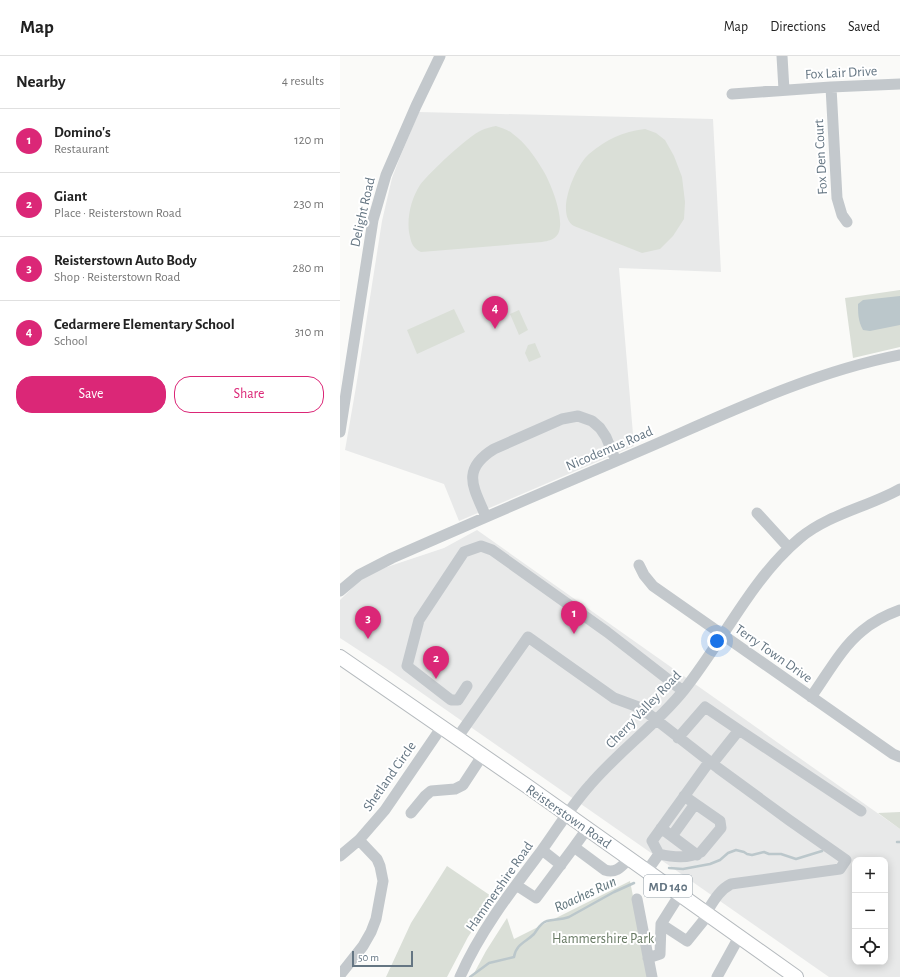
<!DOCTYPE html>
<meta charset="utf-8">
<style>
body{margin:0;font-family:"Alegreya Sans",sans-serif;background:#f6f6f6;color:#222}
.controls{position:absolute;right:12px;bottom:12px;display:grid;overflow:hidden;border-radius:8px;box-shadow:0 2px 10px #0003}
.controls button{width:36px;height:36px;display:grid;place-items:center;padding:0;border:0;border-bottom:1px solid #e0e0e0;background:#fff;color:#222;font:20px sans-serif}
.scale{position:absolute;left:12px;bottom:10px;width:61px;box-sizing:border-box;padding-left:4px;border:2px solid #657683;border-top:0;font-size:11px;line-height:14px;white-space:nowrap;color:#657683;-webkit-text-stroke:3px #fff;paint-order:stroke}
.you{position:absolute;left:377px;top:585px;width:14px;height:14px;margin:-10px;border:3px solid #fff;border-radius:50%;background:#1a73e8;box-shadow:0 0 0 6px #1a73e833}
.badge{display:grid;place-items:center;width:26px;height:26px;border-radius:50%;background:#db2777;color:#fff;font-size:13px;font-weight:700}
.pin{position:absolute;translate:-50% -33px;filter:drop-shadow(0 1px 2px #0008)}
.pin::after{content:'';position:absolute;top:21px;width:14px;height:12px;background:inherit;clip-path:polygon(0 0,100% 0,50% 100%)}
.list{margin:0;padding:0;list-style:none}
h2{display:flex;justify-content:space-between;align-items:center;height:52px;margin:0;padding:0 16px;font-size:17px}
h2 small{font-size:13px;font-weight:400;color:#767676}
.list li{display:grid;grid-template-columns:26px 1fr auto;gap:12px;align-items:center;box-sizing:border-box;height:64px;padding:0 16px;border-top:1px solid #e0e0e0}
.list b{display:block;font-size:15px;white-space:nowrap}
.list p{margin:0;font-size:13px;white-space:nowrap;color:#767676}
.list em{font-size:13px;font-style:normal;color:#767676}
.actions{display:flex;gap:8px;padding:12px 16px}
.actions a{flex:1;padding:9px 0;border:1px solid #db2777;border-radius:16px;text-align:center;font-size:14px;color:#db2777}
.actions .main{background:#db2777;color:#fff}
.icon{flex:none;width:22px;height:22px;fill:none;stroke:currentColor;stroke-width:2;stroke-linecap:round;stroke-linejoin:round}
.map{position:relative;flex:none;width:560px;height:921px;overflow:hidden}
header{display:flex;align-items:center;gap:24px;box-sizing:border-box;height:56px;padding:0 20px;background:#fff;border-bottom:1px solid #e0e0e0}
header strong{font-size:19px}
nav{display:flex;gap:22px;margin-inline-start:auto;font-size:14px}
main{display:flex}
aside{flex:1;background:#fff}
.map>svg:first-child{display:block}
.built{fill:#e8e9e9;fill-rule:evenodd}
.green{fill:#dadfd7}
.water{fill:#bbc7cb}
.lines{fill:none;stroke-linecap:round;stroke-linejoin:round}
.stream{stroke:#bbc7cb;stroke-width:2.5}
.major-casing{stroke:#b5babe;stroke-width:16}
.minor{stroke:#c3c8cc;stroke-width:11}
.major{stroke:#fff;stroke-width:14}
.labels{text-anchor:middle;stroke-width:4;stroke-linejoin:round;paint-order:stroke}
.shield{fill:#fff;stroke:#939fa8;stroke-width:1}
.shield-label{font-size:13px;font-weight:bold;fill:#657683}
.street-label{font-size:14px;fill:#657683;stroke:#fff}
.park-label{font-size:14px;fill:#687a64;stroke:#fff}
.water-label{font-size:15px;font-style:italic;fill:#60757c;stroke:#fff}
</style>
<header>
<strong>Map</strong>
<nav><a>Map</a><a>Directions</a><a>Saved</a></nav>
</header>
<main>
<aside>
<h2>Nearby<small>4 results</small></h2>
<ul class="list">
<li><span class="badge">1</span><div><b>Domino's</b><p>Restaurant</p></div><em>120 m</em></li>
<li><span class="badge">2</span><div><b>Giant</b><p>Place · Reisterstown Road</p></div><em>230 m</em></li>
<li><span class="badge">3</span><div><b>Reisterstown Auto Body</b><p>Shop · Reisterstown Road</p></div><em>280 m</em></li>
<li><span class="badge">4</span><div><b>Cedarmere Elementary School</b><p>School</p></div><em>310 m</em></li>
</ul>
<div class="actions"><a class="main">Save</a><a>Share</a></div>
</aside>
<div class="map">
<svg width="560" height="921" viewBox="0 0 560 921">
<rect width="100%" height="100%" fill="#fafaf8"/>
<path class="built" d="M 79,56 L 373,63 L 381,216 L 279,212 L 294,390 L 119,465 L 104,428 L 5,394 L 16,331 L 42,165 L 52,122 L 60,101 Z
M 137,474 L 560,773 L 560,921 L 489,921 L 46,612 L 0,582 L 0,544 L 19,525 L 38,514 L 104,492 ZM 515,804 L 545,804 L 545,906 L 515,906 Z"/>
<path class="green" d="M 156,70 C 162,72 169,74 173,78 C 184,86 194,99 201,111 C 210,124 226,164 218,178 C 214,184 208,185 202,186 L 81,196 C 72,192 71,186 69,176 C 67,161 71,143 80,129 C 89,117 128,80 142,74 C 146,72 151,71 156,70 Z
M 305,73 L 316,77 L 325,84 L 334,100 L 342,121 L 345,146 L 344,163 L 333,180 L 320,193 L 302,197 L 234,170 C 214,158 236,109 249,98 C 267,83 282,76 305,73 Z
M 560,234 L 560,291 L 513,302 L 505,242 Z
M 114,253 L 125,276 L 77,298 L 67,274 Z
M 179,254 L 188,274 L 179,279 L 170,258 Z
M 195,287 L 201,301 L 189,306 L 185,297 L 188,289 Z
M 560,756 L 560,773 L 538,757 Z
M 107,810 L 154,842 L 128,881 L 107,921 L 46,921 L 71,867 Z
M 290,825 L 309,921 L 132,921 L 146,895 L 167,862 L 174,883 Z"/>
<path class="water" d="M 560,240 L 560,269 L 530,275 L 523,274 C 518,265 518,257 518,248 L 523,244 Z"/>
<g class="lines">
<path class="stream" d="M 557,786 L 560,786
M 329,812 L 343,813 L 370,808 L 380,804 L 388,797 L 396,794 L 404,796 L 407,798 L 412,799 L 424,796 L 429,798 L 441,798 L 456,803 L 482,795
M 130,921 L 149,907 L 174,901 C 176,888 186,886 194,878 C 198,873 200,867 207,865 C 214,863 221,864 229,861 L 274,836 L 294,827"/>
<g class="major-casing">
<path id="major" d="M 0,601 L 187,730 L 456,921"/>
</g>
<path class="minor" d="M 442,0 L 444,34
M 491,31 L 497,142 L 502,159 L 507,166
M 392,38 L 491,31 L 560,28
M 0,376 L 33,164 L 46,119 L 76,50 L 100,0
M 417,457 L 449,492
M 146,461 C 134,432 120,414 154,393 L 222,363 L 238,360 L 252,365 L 260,372 L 266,381 L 276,405
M 299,509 L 304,519 L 313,530 L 553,698 L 560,701
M 0,535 L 19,519 L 52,502 C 140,463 228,426 316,388 C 396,353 474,316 560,299
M 127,630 L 118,644 L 111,644 L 67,610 L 79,564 L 124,496 L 141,490 L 152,494 L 267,576 L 343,635
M 471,641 C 487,619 501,592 522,575 C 534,565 546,559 560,554
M 399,674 L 521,755
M 117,682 L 188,581 L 274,642 L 301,652 L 378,712 L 449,764 L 506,804 L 500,813 L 391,828 C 379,834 373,846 366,857
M 338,682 L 365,651 L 399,674 L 372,708
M 71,757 L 85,740 L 91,735 L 115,733 L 123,729 L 142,700
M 321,772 L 357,799
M 332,780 L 355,748
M 234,791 L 247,773
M 202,794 L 221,809
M 319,798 C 332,801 349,803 361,796 L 381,772 L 380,765 L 344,740
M 0,800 L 19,784 L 45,754 L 101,672
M 307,815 L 319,798 L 312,785 L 369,706
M 176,829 L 196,842 L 234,791 L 265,814 C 276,818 282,810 289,803
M 297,843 L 312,921
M 321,868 L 347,885 L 368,859
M 308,902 L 320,898 L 321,868 L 340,838
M 0,919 L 23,890 L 31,876 L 36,863 L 43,825 L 40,810 L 37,803 L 19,784
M 120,921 C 140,875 172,834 202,794 C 217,773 232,749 250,729 C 279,695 316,669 344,634 C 384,584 411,523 460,482 C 489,458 528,451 560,433
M 377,921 L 399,881"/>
<use href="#major" class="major"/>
</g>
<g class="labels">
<rect class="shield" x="304" y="819" width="48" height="22" rx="3"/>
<g class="shield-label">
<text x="328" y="835">MD 140</text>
</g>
<g class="street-label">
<text transform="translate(501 16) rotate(-3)" y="5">Fox Lair Drive</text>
<text transform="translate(480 101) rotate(-93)" y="5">Fox Den Court</text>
<text transform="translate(22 156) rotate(-77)" y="5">Delight Road</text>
<text transform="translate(269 392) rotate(-23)" y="5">Nicodemus Road</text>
<text transform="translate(434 597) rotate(35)" y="5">Terry Town Drive</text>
<text transform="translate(303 653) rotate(-46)" y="5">Cherry Valley Road</text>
<text transform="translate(49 720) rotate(-55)" y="5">Shetland Circle</text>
<text transform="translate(229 760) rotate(35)" y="5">Reisterstown Road</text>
<text transform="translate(159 830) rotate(-55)" y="5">Hammershire Road</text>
</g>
<g class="park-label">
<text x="263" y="887">Hammershire Park</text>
</g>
<g class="water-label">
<text transform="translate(245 838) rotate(-25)" y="5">Roaches Run</text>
</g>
</g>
</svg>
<div class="controls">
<button>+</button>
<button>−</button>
<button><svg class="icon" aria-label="locate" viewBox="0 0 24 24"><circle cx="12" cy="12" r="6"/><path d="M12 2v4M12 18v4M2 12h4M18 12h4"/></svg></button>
</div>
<div class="scale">50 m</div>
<div class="you"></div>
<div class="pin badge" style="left:234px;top:578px">1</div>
<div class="pin badge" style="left:96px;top:623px">2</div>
<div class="pin badge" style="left:28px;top:583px">3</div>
<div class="pin badge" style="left:155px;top:273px">4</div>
</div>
</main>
